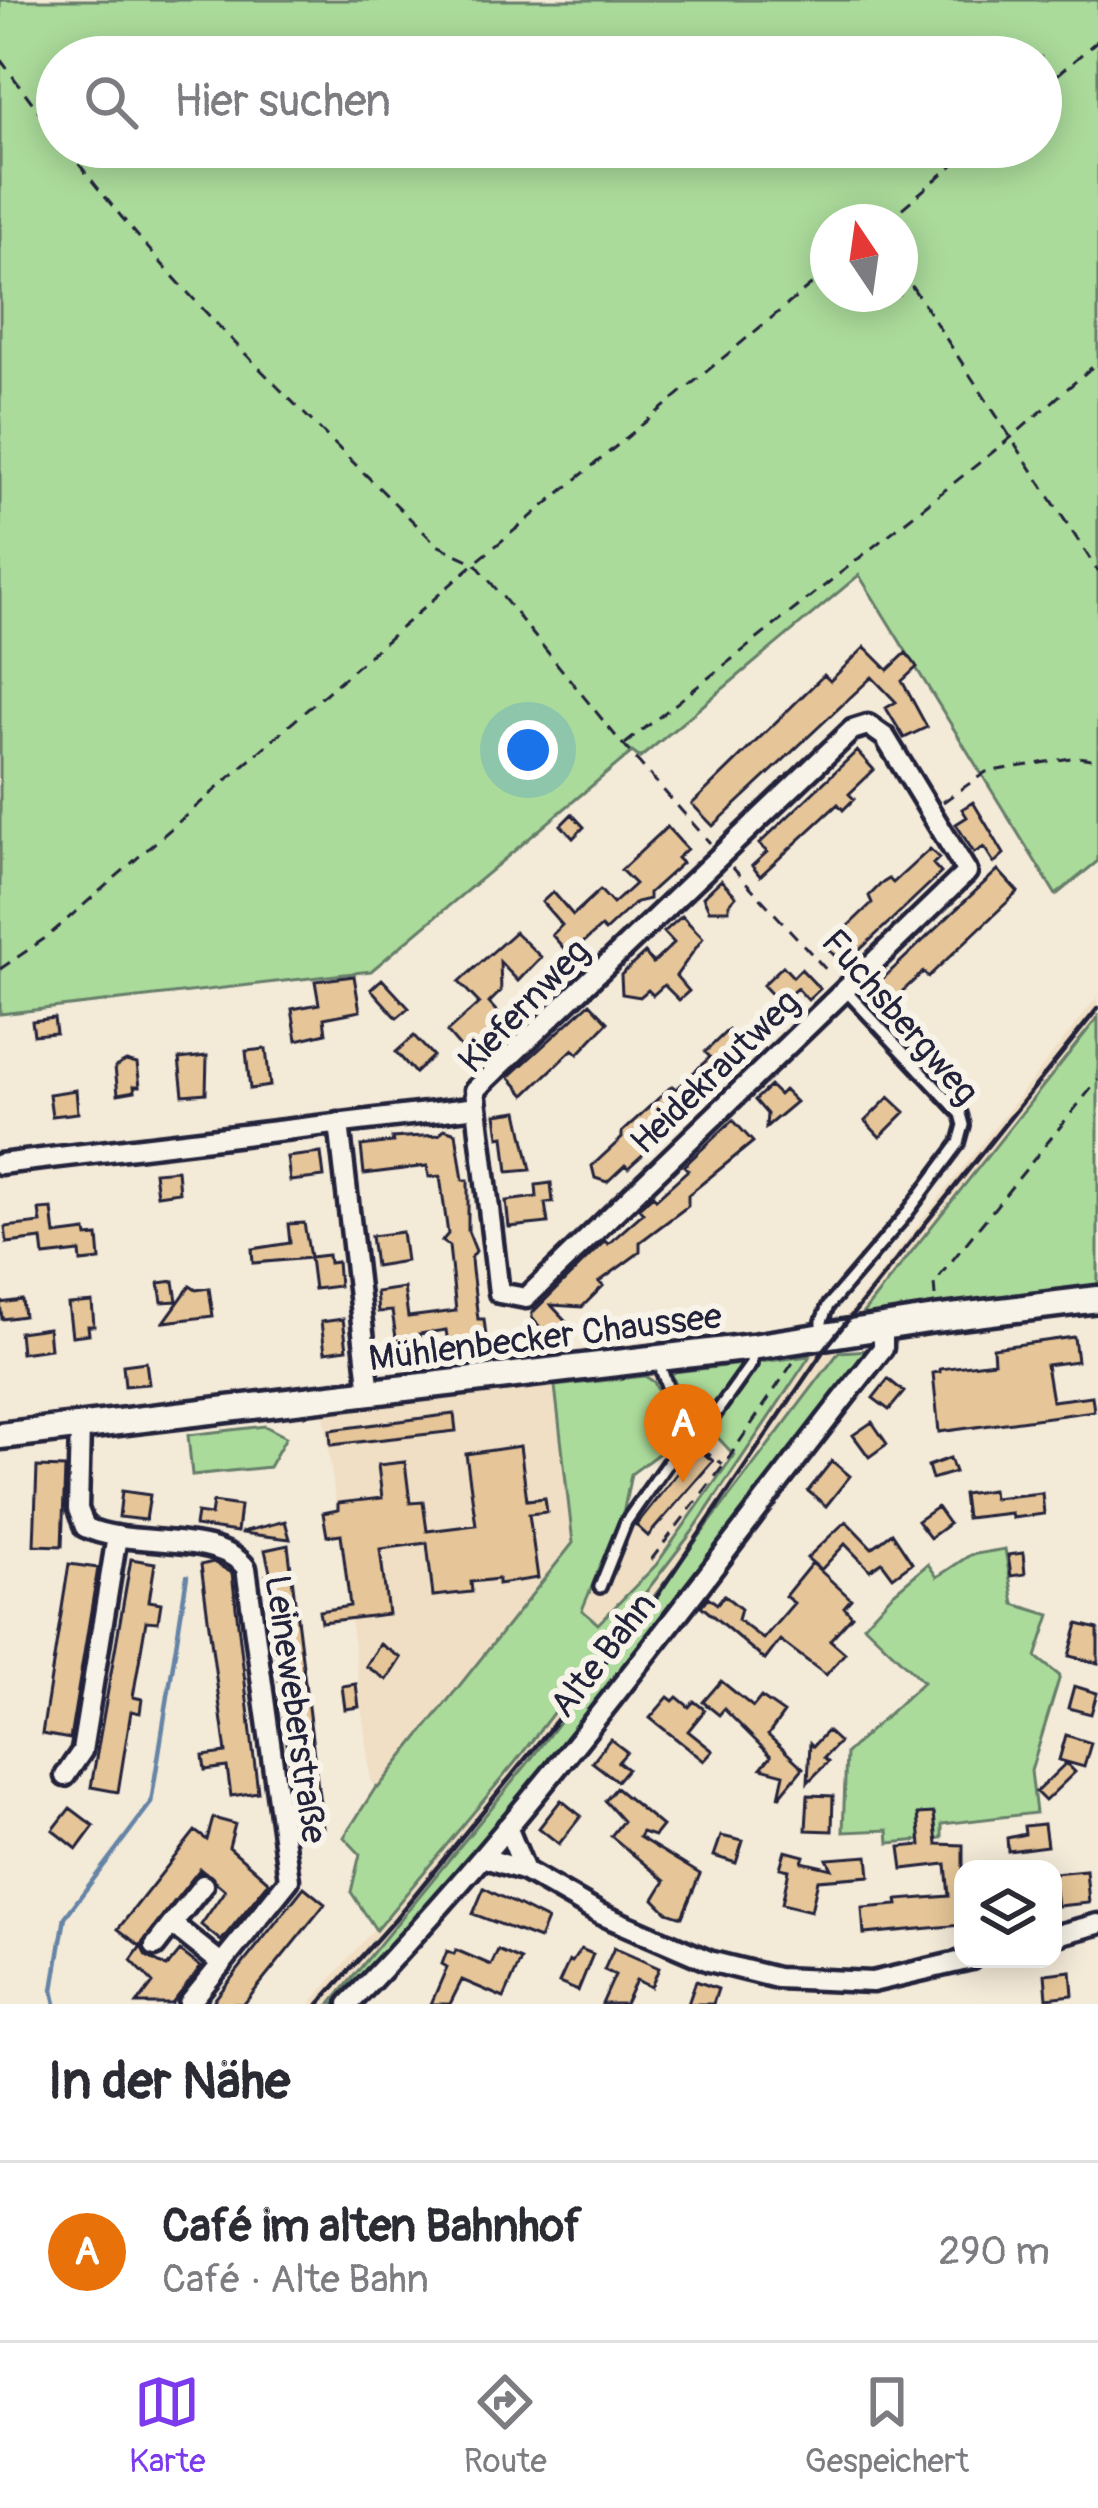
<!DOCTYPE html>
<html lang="de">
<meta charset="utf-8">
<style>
body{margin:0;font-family:Pangolin,sans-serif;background:#f7f7f7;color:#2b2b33}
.controls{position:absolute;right:36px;bottom:36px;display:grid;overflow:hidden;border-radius:24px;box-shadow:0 6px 30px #0003}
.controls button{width:108px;height:108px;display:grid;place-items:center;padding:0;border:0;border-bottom:3px solid #e1e1e2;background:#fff;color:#2b2b33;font:60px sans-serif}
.compass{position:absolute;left:810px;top:204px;width:108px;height:108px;border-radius:50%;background:#fff;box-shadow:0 6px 30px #0003;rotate:347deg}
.you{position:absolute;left:528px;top:750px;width:42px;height:42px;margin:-30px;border:9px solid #fff;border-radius:50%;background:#1a73e8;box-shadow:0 0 0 18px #1a73e833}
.badge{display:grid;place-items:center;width:78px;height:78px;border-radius:50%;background:#7c3aed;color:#fff;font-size:39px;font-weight:700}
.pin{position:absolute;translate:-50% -99px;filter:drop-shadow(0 3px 6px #0008)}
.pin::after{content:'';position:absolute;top:63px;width:42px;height:36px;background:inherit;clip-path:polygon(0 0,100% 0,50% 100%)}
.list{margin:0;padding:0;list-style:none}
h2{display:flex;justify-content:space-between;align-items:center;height:156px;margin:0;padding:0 48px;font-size:51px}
h2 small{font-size:39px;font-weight:400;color:#7c7c81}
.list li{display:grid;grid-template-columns:78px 1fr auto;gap:36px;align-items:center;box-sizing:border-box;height:180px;padding:0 48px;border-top:3px solid #e1e1e2}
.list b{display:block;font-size:45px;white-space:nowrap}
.list p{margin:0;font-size:39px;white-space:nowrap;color:#7c7c81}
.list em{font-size:39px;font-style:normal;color:#7c7c81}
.icon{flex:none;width:66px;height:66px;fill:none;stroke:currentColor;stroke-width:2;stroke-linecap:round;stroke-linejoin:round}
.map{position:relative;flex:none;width:1098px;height:2004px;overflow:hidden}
.search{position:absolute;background:#fff;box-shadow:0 6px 30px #0003;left:36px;right:36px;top:36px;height:132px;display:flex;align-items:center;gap:30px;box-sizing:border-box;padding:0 42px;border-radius:66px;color:#7c7c81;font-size:45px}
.sheet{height:336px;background:#fff}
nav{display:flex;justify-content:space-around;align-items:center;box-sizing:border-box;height:168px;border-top:3px solid #e1e1e2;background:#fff;font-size:33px;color:#7c7c81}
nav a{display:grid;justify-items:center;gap:6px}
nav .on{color:#7c3aed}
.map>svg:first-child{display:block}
.built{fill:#f0dfc5}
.green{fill:#abdb9b;stroke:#667e6b;stroke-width:3;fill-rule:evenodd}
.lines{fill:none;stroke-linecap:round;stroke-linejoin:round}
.stream{stroke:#6584a6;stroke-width:4.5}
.building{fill:#e6c698;stroke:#22223b;stroke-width:3}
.lane-casing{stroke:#22223b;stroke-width:18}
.street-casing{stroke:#22223b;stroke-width:27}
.secondary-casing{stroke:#22223b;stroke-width:33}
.path{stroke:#22223b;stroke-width:3;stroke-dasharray:12 9;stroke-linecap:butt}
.lane{stroke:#f7f3e8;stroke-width:9}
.street{stroke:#f7f3e8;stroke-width:18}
.secondary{stroke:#f7f3e8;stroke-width:24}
.rail{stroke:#22223b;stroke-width:4.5}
.labels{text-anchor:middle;stroke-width:12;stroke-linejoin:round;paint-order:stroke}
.street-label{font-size:36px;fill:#22223b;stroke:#f7f3e8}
</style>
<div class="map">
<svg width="1098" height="2004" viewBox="0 0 1098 2004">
<rect width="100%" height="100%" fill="#f4ead8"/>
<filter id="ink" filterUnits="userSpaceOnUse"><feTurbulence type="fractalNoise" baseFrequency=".00833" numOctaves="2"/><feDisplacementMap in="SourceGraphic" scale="24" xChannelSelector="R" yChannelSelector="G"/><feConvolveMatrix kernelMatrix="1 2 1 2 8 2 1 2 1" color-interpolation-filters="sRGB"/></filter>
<g filter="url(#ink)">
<path class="built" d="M 1098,996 L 1098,1017 L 851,1328 L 839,1352 L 527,1764 L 331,2004 L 310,2004 L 517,1760 L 598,1624 L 573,1602 L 608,1550 L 624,1509 L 678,1439 L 655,1382 L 645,1376 L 811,1356 L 852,1309 Z
M 555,1386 L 573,1543 L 378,1789 L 371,1782 L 324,1413 Z"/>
<path class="green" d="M 0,0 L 1098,0 L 1098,861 L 1056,895 L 859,575 L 640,758 L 632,752 L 371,971 L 0,1014 ZM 57,57 L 1041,57 L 1041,147 L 57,147 ZM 828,222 L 900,222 L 900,294 L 828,294 Z
M 1098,1017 L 1098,1289 L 851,1328 Z
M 870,1350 L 816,1415 L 714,1562 L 490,1843 L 341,2004 L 331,2004 L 527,1764 L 839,1352 Z
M 810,1356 L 692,1532 L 517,1760 L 376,1930 L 351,1892 L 360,1854 L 344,1837 L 376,1787 L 378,1788 L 573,1543 L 555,1386 L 645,1376 L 654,1382 L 678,1439 L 631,1474 L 624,1509 L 582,1610 L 598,1624 L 656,1565 L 734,1455 L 694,1412 L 685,1390 L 680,1392 L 674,1380 L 670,1380 L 674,1372 Z
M 265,1426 L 286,1437 L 269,1467 L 192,1475 L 188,1435 Z
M 1005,1549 L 1014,1604 L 1050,1615 L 1036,1657 L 1060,1676 L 1031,1771 L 1036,1813 L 942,1824 L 942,1838 L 889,1843 L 888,1830 L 843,1832 L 846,1753 L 923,1682 L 864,1625 L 891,1595 L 928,1564 L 937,1577 L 970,1555 Z"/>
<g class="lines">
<path class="stream" d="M 56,2004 L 53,1990 L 65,1917 L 151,1803 L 187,1576"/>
</g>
<path class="building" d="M 865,647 L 888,670 L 906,653 L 912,660 L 917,667 L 902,681 L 927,727 L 904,738 L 886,708 L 896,702 L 872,677 L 713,826 L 692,804 L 824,675 L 830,681 Z
M 857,751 L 874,770 L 849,794 L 854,799 L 843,810 L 838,804 L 760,876 L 752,866 L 767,852 L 759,844 Z
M 973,802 L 1004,854 L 994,863 L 984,847 L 974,853 L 956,824 L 967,817 L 962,809 Z
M 572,814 L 584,827 L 573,838 L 561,825 Z
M 667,827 L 687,849 L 677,858 L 682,863 L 649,893 L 649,899 L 636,902 L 605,931 L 601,927 L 582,944 L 582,953 L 568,953 L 552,935 L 562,925 L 542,902 L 553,892 L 573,915 L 600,890 L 613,904 L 635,884 L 621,870 Z
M 930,849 L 939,858 L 933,864 L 941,873 L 844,965 L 826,947 L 872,903 L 869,896 L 881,884 L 889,879 L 893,883 Z
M 998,870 L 1018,892 L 928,977 L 923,972 L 890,1003 L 875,986 Z
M 721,880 L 736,896 L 729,904 L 729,910 L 709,910 L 703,897 Z
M 682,916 L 703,938 L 676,976 L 689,991 L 679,1000 L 664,985 L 653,995 L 648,990 L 640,997 L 622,994 L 621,975 L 645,953 L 653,963 L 674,943 L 664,932 Z
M 515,932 L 541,957 L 518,981 L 500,962 L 501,991 L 489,1003 L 507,1023 L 495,1034 L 492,1030 L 466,1054 L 447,1032 L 479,1003 L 459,982 Z
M 783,966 L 793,977 L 801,969 L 820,989 L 808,1000 L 797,988 L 780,1003 L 763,985 Z
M 354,976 L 360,1011 L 324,1018 L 326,1033 L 297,1040 L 292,1009 L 319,1004 L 315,981 Z
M 382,979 L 409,1008 L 397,1018 L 371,989 Z
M 590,1003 L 608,1022 L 578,1054 L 573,1049 L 525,1095 L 509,1077 Z
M 54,1018 L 56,1033 L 34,1035 L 32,1021 Z
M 728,1030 L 737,1040 L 731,1046 L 745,1059 L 647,1144 L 650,1148 L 628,1168 L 625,1165 L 607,1182 L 595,1178 L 592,1166 L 622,1138 L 622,1132 L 672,1086 L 676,1089 L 710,1057 L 705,1052 Z
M 414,1036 L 433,1056 L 415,1073 L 396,1052 Z
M 266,1049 L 270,1086 L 250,1089 L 246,1051 Z
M 207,1056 L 206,1093 L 183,1095 L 179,1059 Z
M 126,1061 L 137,1064 L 140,1086 L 134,1086 L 135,1091 L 118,1094 L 115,1067 Z
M 770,1086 L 779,1095 L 784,1090 L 796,1102 L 766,1127 L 767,1114 L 755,1100 Z
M 76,1090 L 78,1113 L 52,1116 L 49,1094 Z
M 889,1097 L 905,1112 L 880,1137 L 865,1121 Z
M 518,1111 L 531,1170 L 508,1172 L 504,1136 L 499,1137 L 496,1114 Z
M 733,1120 L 753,1142 L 688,1195 L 688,1206 L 640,1242 L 640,1252 L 599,1282 L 603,1286 L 582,1307 L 551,1305 L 566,1321 L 549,1337 L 532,1318 L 532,1313 L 605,1241 L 608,1244 L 643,1213 L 639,1208 L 653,1195 L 656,1199 L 688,1170 L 684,1166 Z
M 444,1129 L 456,1133 L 463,1180 L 468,1180 L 468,1231 L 476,1251 L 471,1258 L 472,1270 L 478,1319 L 484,1319 L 487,1345 L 449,1350 L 446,1330 L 419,1334 L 421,1348 L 398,1351 L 392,1311 L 378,1312 L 376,1292 L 404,1288 L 408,1317 L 456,1311 L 449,1246 L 442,1241 L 448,1234 L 440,1176 L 429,1177 L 427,1166 L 364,1174 L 361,1146 L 393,1142 L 392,1138 L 439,1135 Z
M 321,1153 L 324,1177 L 290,1181 L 287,1157 Z
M 177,1170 L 179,1192 L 157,1195 L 154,1172 Z
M 551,1183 L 553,1202 L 545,1203 L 548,1223 L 509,1227 L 506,1201 L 537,1197 L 536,1185 Z
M 52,1209 L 55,1235 L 86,1231 L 87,1237 L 98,1236 L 100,1260 L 81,1262 L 80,1252 L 44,1256 L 42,1239 L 7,1243 L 5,1227 L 41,1223 L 39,1210 Z
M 304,1223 L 310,1257 L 328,1255 L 329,1263 L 337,1262 L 339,1286 L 314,1289 L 310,1258 L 253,1263 L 252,1249 L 290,1243 L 288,1224 Z
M 402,1232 L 406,1261 L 375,1266 L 371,1236 Z
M 174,1281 L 177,1301 L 162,1302 L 159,1283 Z
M 190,1286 L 196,1290 L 209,1288 L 213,1316 L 164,1322 Z
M 22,1300 L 24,1316 L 2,1319 L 0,1303 Z
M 92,1302 L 94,1326 L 88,1326 L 89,1334 L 72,1336 L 68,1304 Z
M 343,1319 L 347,1349 L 325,1352 L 321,1322 Z
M 48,1328 L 50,1349 L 21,1353 L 19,1332 Z
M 1074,1337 L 1077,1361 L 1046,1365 L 1052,1401 L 1092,1396 L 1094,1411 L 939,1432 L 933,1373 L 940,1372 L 940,1369 L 994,1362 L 993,1348 Z
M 146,1362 L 149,1384 L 125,1386 L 123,1365 Z
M 888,1379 L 904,1392 L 889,1410 L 873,1398 Z
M 454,1414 L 456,1431 L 331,1445 L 330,1430 Z
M 872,1422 L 887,1444 L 869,1457 L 853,1435 Z
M 520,1446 L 527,1500 L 545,1498 L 547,1512 L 529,1514 L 538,1578 L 498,1584 L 498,1579 L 471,1582 L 472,1592 L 433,1596 L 427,1543 L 380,1549 L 388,1614 L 321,1622 L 319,1611 L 350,1606 L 341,1534 L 327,1536 L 323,1513 L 338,1510 L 338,1503 L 382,1498 L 378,1465 L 405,1462 L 410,1503 L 423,1502 L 427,1531 L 476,1525 L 466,1454 Z
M 697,1448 L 713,1461 L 648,1536 L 636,1525 Z
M 950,1458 L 955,1472 L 932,1479 L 928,1466 Z
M 832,1461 L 850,1476 L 826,1506 L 808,1491 Z
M 37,1467 L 65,1468 L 62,1546 L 34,1545 Z
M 992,1490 L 993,1498 L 1042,1493 L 1044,1514 L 1012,1518 L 1011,1513 L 966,1518 L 963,1494 Z
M 122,1491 L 150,1495 L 146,1520 L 119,1517 Z
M 213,1502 L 240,1506 L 237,1532 L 195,1526 L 197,1513 L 211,1515 Z
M 937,1507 L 949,1524 L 930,1538 L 917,1521 Z
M 285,1521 L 290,1539 L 242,1533 L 242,1532 Z
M 846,1521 L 872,1548 L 892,1533 L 912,1563 L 893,1577 L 882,1562 L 870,1570 L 845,1544 L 821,1570 L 807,1558 Z
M 288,1545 L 323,1828 L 298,1831 L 266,1576 L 271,1576 L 265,1550 Z
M 1023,1553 L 1025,1574 L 1011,1576 L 1008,1555 Z
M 131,1559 L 155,1563 L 149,1601 L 161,1603 L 158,1622 L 146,1621 L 133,1697 L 142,1699 L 140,1713 L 131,1711 L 118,1792 L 91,1787 Z
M 213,1562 L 232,1573 L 258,1792 L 231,1796 L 227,1767 L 205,1770 L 203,1756 L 226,1753 L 201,1565 Z
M 812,1563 L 851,1599 L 844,1607 L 852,1616 L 830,1640 L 845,1653 L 826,1675 L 780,1640 L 765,1660 L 701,1606 L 708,1597 L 717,1604 L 724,1595 L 741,1609 L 738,1620 L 763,1639 L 794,1603 L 785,1596 Z
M 69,1564 L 98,1568 L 70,1739 L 42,1734 Z
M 1078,1624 L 1098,1629 L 1098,1663 L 1069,1656 Z
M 380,1644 L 401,1658 L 387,1680 L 366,1666 Z
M 721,1681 L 753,1707 L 761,1697 L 784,1713 L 768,1735 L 803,1768 L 779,1797 L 784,1774 L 761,1768 L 771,1756 L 724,1709 L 719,1715 L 703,1702 Z
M 356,1684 L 359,1707 L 345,1709 L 342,1686 Z
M 1074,1686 L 1097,1693 L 1091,1714 L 1068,1708 Z
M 668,1697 L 673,1701 L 677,1697 L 689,1707 L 694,1701 L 705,1710 L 688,1731 L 713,1751 L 704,1761 L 650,1718 Z
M 827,1731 L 839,1742 L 824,1758 L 828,1762 L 808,1782 L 810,1743 L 813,1746 Z
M 1066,1735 L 1091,1743 L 1084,1767 L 1059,1760 Z
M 610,1739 L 627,1752 L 618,1762 L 627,1769 L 617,1781 L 592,1762 Z
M 1066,1763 L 1075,1772 L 1045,1801 L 1036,1792 Z
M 616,1788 L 662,1826 L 654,1836 L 642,1832 L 639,1837 L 700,1874 L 682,1917 L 667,1912 L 654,1899 L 665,1881 L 611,1836 L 623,1821 L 605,1801 Z
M 808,1795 L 833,1796 L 832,1831 L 806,1830 Z
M 561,1800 L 581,1816 L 559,1844 L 539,1828 Z
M 70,1808 L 94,1826 L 77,1849 L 53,1830 Z
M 934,1813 L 937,1844 L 963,1845 L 963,1925 L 864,1934 L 862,1908 L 898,1905 L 897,1900 L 949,1896 L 946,1864 L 903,1869 L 900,1847 L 921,1845 L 918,1814 Z
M 213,1818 L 235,1824 L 229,1847 L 269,1882 L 221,1941 L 201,1925 L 225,1890 L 200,1869 L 140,1946 L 118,1929 L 195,1831 L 207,1840 Z
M 1044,1824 L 1047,1846 L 1008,1851 L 1007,1838 L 1025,1834 L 1024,1826 Z
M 721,1836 L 743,1841 L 736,1863 L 714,1856 Z
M 785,1851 L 804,1856 L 802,1862 L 832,1869 L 827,1859 L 868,1856 L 870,1876 L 818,1880 L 811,1911 L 782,1904 L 789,1870 L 780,1868 Z
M 1086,1870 L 1089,1903 L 1057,1906 L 1053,1873 Z
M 304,1887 L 325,1904 L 244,2004 L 211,2004 Z
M 484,1888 L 547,1920 L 539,1939 L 473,1914 Z
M 141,1946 L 146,1956 L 167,1967 L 180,1951 L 201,1967 L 172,2004 L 137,2004 L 153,1983 L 131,1960 Z
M 614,1948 L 659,1968 L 651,1987 L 636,1980 L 625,2004 L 602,2004 L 615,1975 L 604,1970 Z
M 581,1949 L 593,1954 L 578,1991 L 559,1983 L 569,1961 L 572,1962 Z
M 456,1950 L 491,1965 L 498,1950 L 521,1960 L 504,1998 L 462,1980 L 450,2004 L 431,2004 L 447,1967 L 442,1964 L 447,1951 L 454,1954 Z
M 1071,1971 L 1073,1995 L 1047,1998 L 1045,1974 Z
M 696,1981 L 718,1989 L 713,2004 L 688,2004 Z"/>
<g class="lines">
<g class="lane-casing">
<path id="lane" d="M 822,1332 L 822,1321 L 828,1306 L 904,1217 L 959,1143 L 964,1125 L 961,1114 L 845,990
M 659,1363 L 685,1438
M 600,1587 L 626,1522 L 685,1438 L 701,1434 L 751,1364 L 752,1347"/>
</g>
<g class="street-casing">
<path id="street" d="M 339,1123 L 370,1393
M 0,1164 L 477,1107 L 475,1090 L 852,730 L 868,725 L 885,737 L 967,872 L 526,1298 L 499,1293 L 477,1107
M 80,1426 L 78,1509 L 85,1527 C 129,1549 218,1530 246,1568 L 289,1880 L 189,2004
M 65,1776 L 82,1751 L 117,1536
M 507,1827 L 525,1871 L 600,1914 L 709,1961 L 777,1978 L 872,1982 L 971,1959
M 482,1857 L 525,1871
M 203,1885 L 172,1924 L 222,1964
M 1053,1936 L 1098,1924
M 155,1946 L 172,1924
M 349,2004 C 545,1802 709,1568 883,1348 L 883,1329"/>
</g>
<g class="secondary-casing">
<path id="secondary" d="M 0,1436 L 752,1347 L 935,1319 L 1098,1299"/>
</g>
<path class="path" d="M 0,59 L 57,136
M 1041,89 L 1098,40
M 66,147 C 175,292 308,417 437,545 L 475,563 L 619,740 L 710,843
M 886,222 L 974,147
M 900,268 L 1098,571
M 625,744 L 1013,436 L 1098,362
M 943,802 L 986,772 L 1077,757 L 1098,760
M 732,867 L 831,975
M 0,969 L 47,937 L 475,563 L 828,271
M 935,1296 L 934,1283 L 1098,1080
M 701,1449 L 723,1464
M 651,1560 L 724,1465 L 794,1361"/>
<use href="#lane" class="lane"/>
<use href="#street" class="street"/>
<use href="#secondary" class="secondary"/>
<path class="rail" d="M 319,2004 L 395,1919 L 653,1602 L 824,1350 L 1098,1008"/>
</g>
</g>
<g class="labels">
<g class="street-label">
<text transform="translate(523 1005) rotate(-46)" y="13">Kiefernweg</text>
<text transform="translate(901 1016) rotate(49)" y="13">Fuchsbergweg</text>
<text transform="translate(714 1071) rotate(-44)" y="13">Heidekrautweg</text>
<text transform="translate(545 1336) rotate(-7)" y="13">Mühlenbecker Chaussee</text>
<text transform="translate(602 1654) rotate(-52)" y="13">Alte Bahn</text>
<text transform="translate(297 1709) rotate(82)" y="13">Leineweberstraße</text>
</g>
</g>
</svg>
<div class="controls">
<button><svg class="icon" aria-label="layers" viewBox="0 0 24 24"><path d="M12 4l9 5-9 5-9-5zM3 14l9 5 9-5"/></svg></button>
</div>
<svg class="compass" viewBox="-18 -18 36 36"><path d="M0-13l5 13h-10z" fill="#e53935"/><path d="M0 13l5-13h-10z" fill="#7c7c81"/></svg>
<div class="you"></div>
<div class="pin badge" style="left:683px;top:1483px;background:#e8710a">A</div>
<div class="search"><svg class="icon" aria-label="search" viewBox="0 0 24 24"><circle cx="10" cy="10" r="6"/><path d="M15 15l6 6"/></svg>Hier suchen</div>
</div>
<section class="sheet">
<h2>In der Nähe<small></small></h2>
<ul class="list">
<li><span class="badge" style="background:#e8710a">A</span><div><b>Café im alten Bahnhof</b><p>Café · Alte Bahn</p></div><em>290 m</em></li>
</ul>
</section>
<nav>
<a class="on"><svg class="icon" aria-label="map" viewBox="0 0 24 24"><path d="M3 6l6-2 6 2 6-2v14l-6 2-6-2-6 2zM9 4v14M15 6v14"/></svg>Karte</a>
<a><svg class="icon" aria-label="directions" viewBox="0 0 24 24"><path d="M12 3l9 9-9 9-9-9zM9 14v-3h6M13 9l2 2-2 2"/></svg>Route</a>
<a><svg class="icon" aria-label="saved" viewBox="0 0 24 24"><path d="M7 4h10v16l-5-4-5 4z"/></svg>Gespeichert</a>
</nav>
